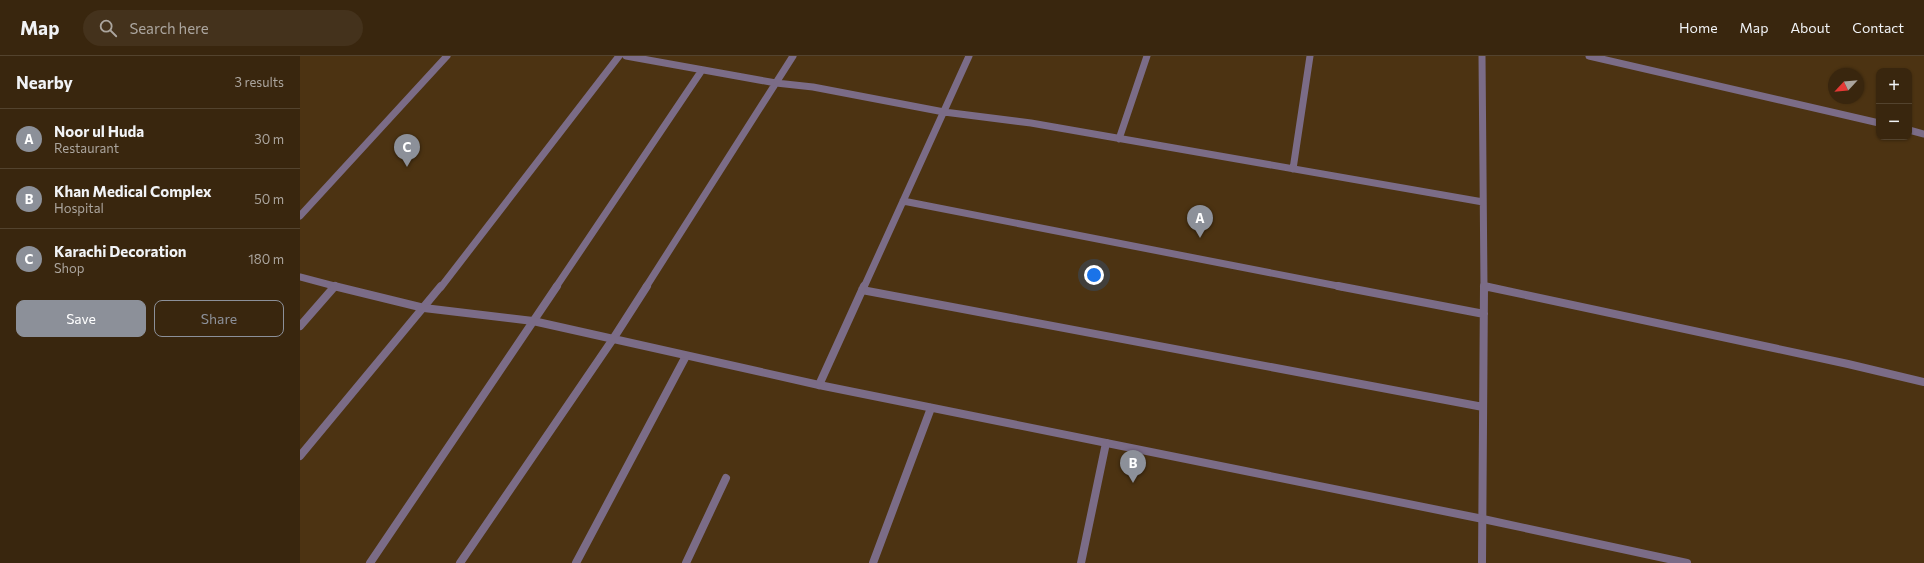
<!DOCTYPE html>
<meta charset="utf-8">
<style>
body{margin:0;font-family:Commissioner,sans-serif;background:#44321c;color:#f1f3f6}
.controls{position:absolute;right:12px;top:12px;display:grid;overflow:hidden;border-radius:8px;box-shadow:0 1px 3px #0004}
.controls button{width:36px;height:36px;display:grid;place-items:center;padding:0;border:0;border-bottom:1px solid #53432e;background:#39260e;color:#f1f3f6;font:20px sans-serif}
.compass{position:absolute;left:1528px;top:12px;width:36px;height:36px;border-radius:50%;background:#39260e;box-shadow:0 1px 3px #0004;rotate:244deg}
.you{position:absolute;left:794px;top:219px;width:14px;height:14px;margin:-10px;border:3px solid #fff;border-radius:50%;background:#1a73e8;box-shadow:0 0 0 6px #1a73e833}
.badge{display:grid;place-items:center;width:26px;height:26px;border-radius:50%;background:#8c9099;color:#fff;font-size:13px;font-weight:700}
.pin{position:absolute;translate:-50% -33px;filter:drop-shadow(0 1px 2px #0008)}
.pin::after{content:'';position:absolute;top:21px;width:14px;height:12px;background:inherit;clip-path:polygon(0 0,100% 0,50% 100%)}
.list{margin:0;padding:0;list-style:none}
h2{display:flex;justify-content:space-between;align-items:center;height:52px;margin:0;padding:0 16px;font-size:17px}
h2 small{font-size:13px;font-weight:400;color:#aba59e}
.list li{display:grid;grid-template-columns:26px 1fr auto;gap:12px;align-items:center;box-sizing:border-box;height:60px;padding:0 16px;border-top:1px solid #53432e}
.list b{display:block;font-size:15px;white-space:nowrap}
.list p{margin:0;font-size:13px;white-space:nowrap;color:#aba59e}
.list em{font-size:13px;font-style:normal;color:#aba59e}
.actions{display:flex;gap:8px;padding:12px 16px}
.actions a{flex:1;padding:9px 0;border:1px solid #8c9099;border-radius:8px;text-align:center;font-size:14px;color:#8c9099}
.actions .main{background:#8c9099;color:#fff}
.icon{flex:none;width:22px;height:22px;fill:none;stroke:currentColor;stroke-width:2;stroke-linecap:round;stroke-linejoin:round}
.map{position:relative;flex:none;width:1624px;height:507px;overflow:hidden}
header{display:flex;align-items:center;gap:24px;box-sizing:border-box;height:56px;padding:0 20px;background:#39260e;border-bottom:1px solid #53432e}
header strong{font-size:19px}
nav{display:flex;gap:22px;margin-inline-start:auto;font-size:14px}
.search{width:280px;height:36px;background:#44321c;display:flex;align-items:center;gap:10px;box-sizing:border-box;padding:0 14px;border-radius:22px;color:#aba59e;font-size:15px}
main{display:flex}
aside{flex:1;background:#39260e}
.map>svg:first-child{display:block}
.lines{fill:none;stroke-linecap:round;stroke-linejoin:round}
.minor-far1{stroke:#7b6c87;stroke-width:7}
.minor{stroke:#7b6c87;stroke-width:8}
.tertiary-far1{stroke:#7b6c87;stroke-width:7}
.tertiary{stroke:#7b6c87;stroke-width:8}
</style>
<header>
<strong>Map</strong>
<div class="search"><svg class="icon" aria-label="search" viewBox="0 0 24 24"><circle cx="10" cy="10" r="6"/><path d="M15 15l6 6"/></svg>Search here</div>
<nav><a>Home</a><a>Map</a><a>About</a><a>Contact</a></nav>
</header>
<main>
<aside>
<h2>Nearby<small>3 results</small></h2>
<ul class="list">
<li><span class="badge">A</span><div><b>Noor ul Huda</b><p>Restaurant</p></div><em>30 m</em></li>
<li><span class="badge">B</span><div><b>Khan Medical Complex</b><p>Hospital</p></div><em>50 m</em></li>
<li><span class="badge">C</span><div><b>Karachi Decoration</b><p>Shop</p></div><em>180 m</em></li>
</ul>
<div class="actions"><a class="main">Save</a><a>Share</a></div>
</aside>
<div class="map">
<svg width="1624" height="507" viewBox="0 0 1624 507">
<rect width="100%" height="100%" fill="#4c3312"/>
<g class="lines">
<path class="minor-far1" d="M 326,0 L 476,27 L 513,31 L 644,56 L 731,67 L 1183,146
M 1182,0 L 1184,231
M 819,83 L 847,0
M 993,113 L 1010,0
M 603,145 L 1043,231
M 0,160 L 147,0
M 1184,230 L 1186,231
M 141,231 L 319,0
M 256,231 L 402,14
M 346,231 L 493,0
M 564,231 L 669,0"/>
<path class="minor" d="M 1038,230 L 1184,258
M 1184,230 L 1548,308 L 1624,326
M 562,234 L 1183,351
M 0,270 L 35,230
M 519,329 L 564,230
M 0,400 L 141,230
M 70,507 L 257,230
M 160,507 L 313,283 L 347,230
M 276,507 L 386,300
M 386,507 L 426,422
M 573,507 L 631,352
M 781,507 L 806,387
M 1182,507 L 1184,230"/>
<path class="tertiary-far1" d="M 1289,0 L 1579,67
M 1609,74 L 1624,78
M 0,221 L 38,231"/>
<path class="tertiary" d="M 34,230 L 124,252 L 233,265 L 519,329 L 1183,463 L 1387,507"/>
</g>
</svg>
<div class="controls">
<button>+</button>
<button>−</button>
</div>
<svg class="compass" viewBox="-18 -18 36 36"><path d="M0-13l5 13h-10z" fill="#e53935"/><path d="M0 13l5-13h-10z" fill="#aba59e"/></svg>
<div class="you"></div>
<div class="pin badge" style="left:900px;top:182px">A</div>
<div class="pin badge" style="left:833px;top:427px">B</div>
<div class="pin badge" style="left:107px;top:111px">C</div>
</div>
</main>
